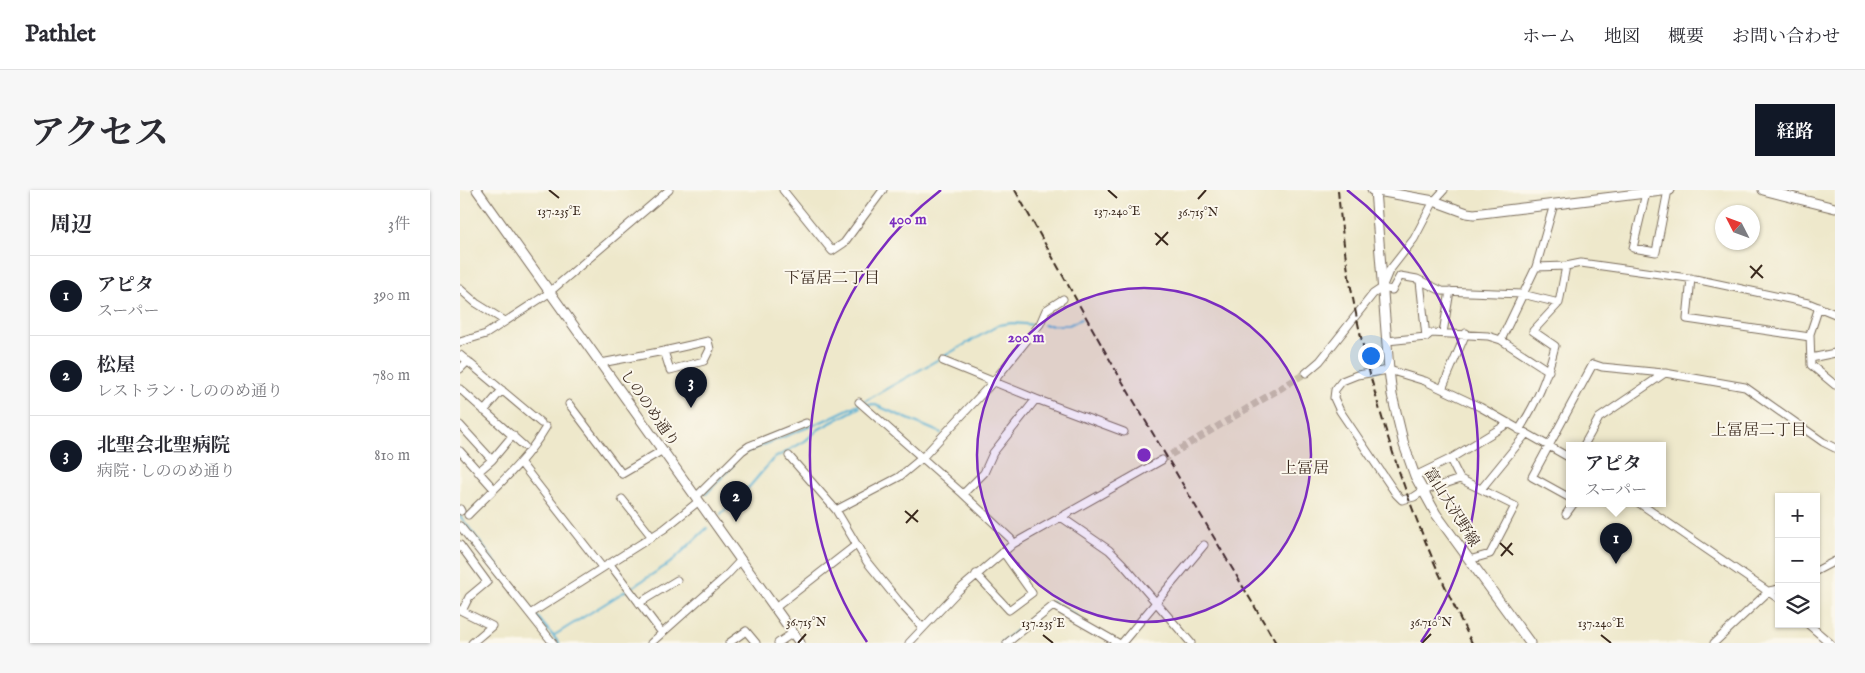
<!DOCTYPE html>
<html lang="ja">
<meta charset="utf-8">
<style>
body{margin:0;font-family:"IM FELL English","Noto Serif JP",serif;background:#f7f7f7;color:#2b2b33}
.controls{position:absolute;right:15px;bottom:15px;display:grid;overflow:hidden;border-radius:0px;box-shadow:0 1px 4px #0004}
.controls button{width:45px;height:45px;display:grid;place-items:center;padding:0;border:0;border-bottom:1px solid #e1e1e2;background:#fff;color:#2b2b33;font:25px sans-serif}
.compass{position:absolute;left:1255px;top:15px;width:45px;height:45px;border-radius:50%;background:#fff;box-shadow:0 1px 4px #0004;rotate:312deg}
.you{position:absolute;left:910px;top:165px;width:18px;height:18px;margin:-12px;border:4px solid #fff;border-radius:50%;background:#1a73e8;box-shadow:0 0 0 8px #1a73e833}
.badge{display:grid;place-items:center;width:32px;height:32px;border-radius:50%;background:#111827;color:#fff;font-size:16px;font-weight:700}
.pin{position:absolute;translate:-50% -41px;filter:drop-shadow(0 1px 2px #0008)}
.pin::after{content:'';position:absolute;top:26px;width:18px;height:15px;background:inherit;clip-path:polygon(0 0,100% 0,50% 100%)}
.popup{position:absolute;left:1106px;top:252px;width:100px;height:65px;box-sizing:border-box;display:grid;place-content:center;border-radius:0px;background:#fff;filter:drop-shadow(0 1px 4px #0005);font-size:16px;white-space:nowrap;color:#7c7c81}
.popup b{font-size:19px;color:#2b2b33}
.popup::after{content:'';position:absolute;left:50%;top:100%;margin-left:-10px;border:10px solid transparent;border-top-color:#fff}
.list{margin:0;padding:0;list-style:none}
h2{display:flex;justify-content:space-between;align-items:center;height:65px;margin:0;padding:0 20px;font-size:21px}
h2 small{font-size:16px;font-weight:400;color:#7c7c81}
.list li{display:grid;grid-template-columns:32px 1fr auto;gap:15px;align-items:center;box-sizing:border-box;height:80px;padding:0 20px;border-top:1px solid #e1e1e2}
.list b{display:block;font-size:19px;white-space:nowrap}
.list p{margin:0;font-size:16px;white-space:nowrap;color:#7c7c81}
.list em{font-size:16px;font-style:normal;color:#7c7c81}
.icon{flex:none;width:28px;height:28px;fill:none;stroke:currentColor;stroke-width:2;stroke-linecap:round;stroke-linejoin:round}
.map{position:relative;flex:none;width:1375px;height:453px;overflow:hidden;border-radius:0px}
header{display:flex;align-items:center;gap:30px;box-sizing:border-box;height:70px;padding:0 25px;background:#fff;border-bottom:1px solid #e1e1e2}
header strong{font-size:24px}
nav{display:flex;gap:28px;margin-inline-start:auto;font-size:18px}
.intro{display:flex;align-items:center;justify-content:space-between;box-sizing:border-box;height:120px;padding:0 30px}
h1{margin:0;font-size:35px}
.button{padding:12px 22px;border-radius:0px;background:#111827;color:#fff;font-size:18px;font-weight:700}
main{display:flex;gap:30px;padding:0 30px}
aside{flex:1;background:#fff;border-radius:0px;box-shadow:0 1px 4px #0004}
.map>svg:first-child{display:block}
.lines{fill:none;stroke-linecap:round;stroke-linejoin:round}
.stream{stroke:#57b0d4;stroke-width:2}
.minor-tunnel{stroke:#cac2a8;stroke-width:7;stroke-dasharray:7 3.5;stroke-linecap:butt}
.minor-casing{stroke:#7a6c5b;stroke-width:9}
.major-casing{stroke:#7a6c5b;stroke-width:11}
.minor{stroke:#fff;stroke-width:7}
.major{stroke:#fff;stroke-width:9}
.rail{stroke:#3b2a1e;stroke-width:2;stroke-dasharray:8 4;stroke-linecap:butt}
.ticks{fill:none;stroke:#3b2a1e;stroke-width:2}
.ring{fill:none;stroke:#7b2cbf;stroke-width:2.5}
.labels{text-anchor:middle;stroke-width:4;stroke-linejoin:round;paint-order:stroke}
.street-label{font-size:15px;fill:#3b2a1e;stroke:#fbf7ec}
.neighbourhood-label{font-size:16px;fill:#3b2a1e;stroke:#fbf7ec}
.ticks-label{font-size:12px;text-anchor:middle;fill:#3b2a1e;stroke:#fbf7ec;stroke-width:4;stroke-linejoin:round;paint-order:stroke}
.centre{fill:#7b2cbf;stroke:#fbf7ec;stroke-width:2.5}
.ring-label{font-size:15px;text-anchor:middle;font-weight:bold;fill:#7b2cbf;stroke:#fbf7ec;stroke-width:4;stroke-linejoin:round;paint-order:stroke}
</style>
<header>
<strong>Pathlet</strong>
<nav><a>ホーム</a><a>地図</a><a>概要</a><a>お問い合わせ</a></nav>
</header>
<div class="intro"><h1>アクセス</h1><a class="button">経路</a></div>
<main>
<aside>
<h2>周辺<small>3件</small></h2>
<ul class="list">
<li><span class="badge">1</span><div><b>アピタ</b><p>スーパー</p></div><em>390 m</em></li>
<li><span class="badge">2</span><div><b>松屋</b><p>レストラン · しののめ通り</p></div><em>780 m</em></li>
<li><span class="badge">3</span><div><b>北聖会北聖病院</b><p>病院 · しののめ通り</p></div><em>810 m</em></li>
</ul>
</aside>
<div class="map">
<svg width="1375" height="453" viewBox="0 0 1375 453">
<rect width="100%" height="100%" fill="#fbf7ec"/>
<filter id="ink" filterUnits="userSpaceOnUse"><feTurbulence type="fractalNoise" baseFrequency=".02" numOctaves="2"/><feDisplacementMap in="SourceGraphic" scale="10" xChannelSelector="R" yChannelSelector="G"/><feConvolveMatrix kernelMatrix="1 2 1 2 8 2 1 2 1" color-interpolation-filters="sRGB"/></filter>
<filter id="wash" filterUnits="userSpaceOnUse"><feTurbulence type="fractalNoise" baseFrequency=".0096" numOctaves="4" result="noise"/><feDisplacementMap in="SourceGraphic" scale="20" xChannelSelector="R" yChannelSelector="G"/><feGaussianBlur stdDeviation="1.12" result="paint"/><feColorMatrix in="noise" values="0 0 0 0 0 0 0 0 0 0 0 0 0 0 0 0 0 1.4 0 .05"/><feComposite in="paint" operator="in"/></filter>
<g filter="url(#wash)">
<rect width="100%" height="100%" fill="#eee8cb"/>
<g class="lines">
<path class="stream" d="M 583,135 L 609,135 L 621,129
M 404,215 L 413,214 L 481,243
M 286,262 L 361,232 L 405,211 L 539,135 L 552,133 L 576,135
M 246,304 L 274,274
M 261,324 L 290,296 L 313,269 L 345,251 L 359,239 L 400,217
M 0,326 L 72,420
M 171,398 L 210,373 L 247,338
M 75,424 L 99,453
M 93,446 L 167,400
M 541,453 L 587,415 L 593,412 L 619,427"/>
</g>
</g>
<g filter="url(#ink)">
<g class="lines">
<path class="minor-tunnel" d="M 702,270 L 846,183"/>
<g class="minor-casing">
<path id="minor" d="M 323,0 L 372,61 L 384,53 L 423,0
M 1186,3 L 1173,58 L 1196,62 L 1208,0
M 1076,77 L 1106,76 L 1121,73 L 1235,89 L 1348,113 L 1375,124
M 1231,88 L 1227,129 L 1350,147
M 960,91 L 966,147
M 922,98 L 932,100 L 940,86 L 957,89 L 982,101 L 1062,104 L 1099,113
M 0,99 L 16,113 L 45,131
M 1359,117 L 1350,144 L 1351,175 L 1375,195
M 983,143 L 990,101
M 1041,150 L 1076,77 L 1094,14
M 927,151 L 966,147 L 971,143 L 1028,146 L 1041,150 L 1089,181
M 0,152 L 26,144 L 86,105 L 209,0
M 0,165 L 81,233
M 1351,168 L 1375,163
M 483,171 L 576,209 L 664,242
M 141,173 L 204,161 L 210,180 L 244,171 L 250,159 L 248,151 L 204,161
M 0,179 L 8,171
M 846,183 L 860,171 L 913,104 L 922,98 L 929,81 L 954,49 L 974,11 L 984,0
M 0,199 L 64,256
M 982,199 L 1006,143
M 399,212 L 503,304 L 551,349 L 553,354
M 109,214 L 162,284 L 203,260
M 24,221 L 42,200
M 0,235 L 32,270
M 1059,240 C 1077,212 1087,188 1095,156 L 1073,141 L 1099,113 L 1106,76
M 1124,255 L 1139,228 L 1205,183 L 1285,197 L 1363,252 L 1375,258
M 0,261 L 34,299
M 329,266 L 376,320
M 990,269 L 1000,289 L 1055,316 L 1030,364 L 1009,370
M 60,272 L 142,377
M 18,282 L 32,270 L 53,245
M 955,286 L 990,269 L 1049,233
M 1000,289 L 963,301 L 954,307 L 942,310 L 936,304 L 880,221 L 874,208 L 875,200 L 882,191 L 897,185 L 929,180 L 965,191 L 1020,217 L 1110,268
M 1022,298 L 1066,244
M 503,304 L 524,283 L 533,263 L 576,209
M 236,307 L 282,261 L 289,256 L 346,233
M 1110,308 L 1072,287 L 1133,174 L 1142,177 L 1203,183
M 162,309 L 192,347
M 1179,313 L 1319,409
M 0,319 L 1,321
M 1106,324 L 1114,313
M 8,325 C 36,297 66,271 86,237
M 601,327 L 649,360 L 662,373 L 731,453
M 0,336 L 93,453
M 0,355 L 27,392 L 9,407 L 2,421
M 149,373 L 202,443
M 1356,381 L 1375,371
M 516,384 L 549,420 L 572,403 L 543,362
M 179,413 L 217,390
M 315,418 L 396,355
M 0,420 L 32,436 L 12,453
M 70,424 L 204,339 L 239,311
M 1348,434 L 1370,453
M 463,438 L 441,414 L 407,372 L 376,320 L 439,287 L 462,268 L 533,192 L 580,134 L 586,120 L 603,109
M 191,453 L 265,387 L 281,370
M 269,453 L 286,441 L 296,453
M 318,453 L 333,443
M 449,453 L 499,400 L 553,354 L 702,270
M 547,453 L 593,416 L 658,453
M 662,453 L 744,355
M 1254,453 L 1309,401 L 1319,399"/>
</g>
<g class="major-casing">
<path id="major" d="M 17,0 L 340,453
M 912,0 L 974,11 L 1007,23 L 1014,24 L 1210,0
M 915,0 L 929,180 L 932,205 L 944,255 L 955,286 L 976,324 L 1070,453
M 1303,0 L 1375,18"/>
</g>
<use href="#minor" class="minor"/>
<use href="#major" class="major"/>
<path class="rail" d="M 555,0 L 655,179 L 816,453
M 878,0 C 888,125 927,266 978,381 C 989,405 1000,429 1012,453"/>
</g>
</g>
<path class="ticks" d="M 89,0 L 99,8M 648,0 L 657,8M 738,9 L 746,0M 695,43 L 708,55M 696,55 L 708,42M 1290,76 L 1303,88M 1291,88 L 1302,75M 445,321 L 458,332M 446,333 L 458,320M 1040,353 L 1053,365M 1041,366 L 1052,353M 583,445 L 593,453M 1141,445 L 1151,453M 338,453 L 346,444M 962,453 L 971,444"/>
<circle cx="684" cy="265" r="167" fill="#7b2cbf" fill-opacity=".12"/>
<g class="ring">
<circle cx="684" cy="265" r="167"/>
<path d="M407 452A334 334 0 0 1 481 0M887 0A334 334 0 0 1 961 452"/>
</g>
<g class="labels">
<g class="street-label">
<text transform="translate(190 218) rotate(55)" y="5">しののめ通り</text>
<text transform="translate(992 317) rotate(58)" y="5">富山大沢野線</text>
</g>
<g class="neighbourhood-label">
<text x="372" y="93">下冨居二丁目</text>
<text x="1299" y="245">上冨居二丁目</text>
<text x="845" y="283">上冨居</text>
</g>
</g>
<g class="ticks-label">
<text x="99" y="25">137.235°E</text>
<text x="657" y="25">137.240°E</text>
<text x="738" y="26">36.715°N</text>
<text x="346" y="436">36.715°N</text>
<text x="971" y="436">36.710°N</text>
<text x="583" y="437">137.235°E</text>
<text x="1141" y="437">137.240°E</text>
</g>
<circle cx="684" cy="265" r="8" class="centre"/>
<g class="ring-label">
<text x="448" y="34">400 m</text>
<text x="566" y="152">200 m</text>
</g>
</svg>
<div class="controls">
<button>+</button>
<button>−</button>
<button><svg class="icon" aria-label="layers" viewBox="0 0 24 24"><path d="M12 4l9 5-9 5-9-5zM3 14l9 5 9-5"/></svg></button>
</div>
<svg class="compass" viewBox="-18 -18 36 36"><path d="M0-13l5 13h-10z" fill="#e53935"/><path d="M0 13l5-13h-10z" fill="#7c7c81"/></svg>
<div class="you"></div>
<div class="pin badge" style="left:1156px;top:374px">1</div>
<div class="popup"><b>アピタ</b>スーパー</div>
<div class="pin badge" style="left:276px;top:332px">2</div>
<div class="pin badge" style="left:231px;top:218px">3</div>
</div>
</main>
